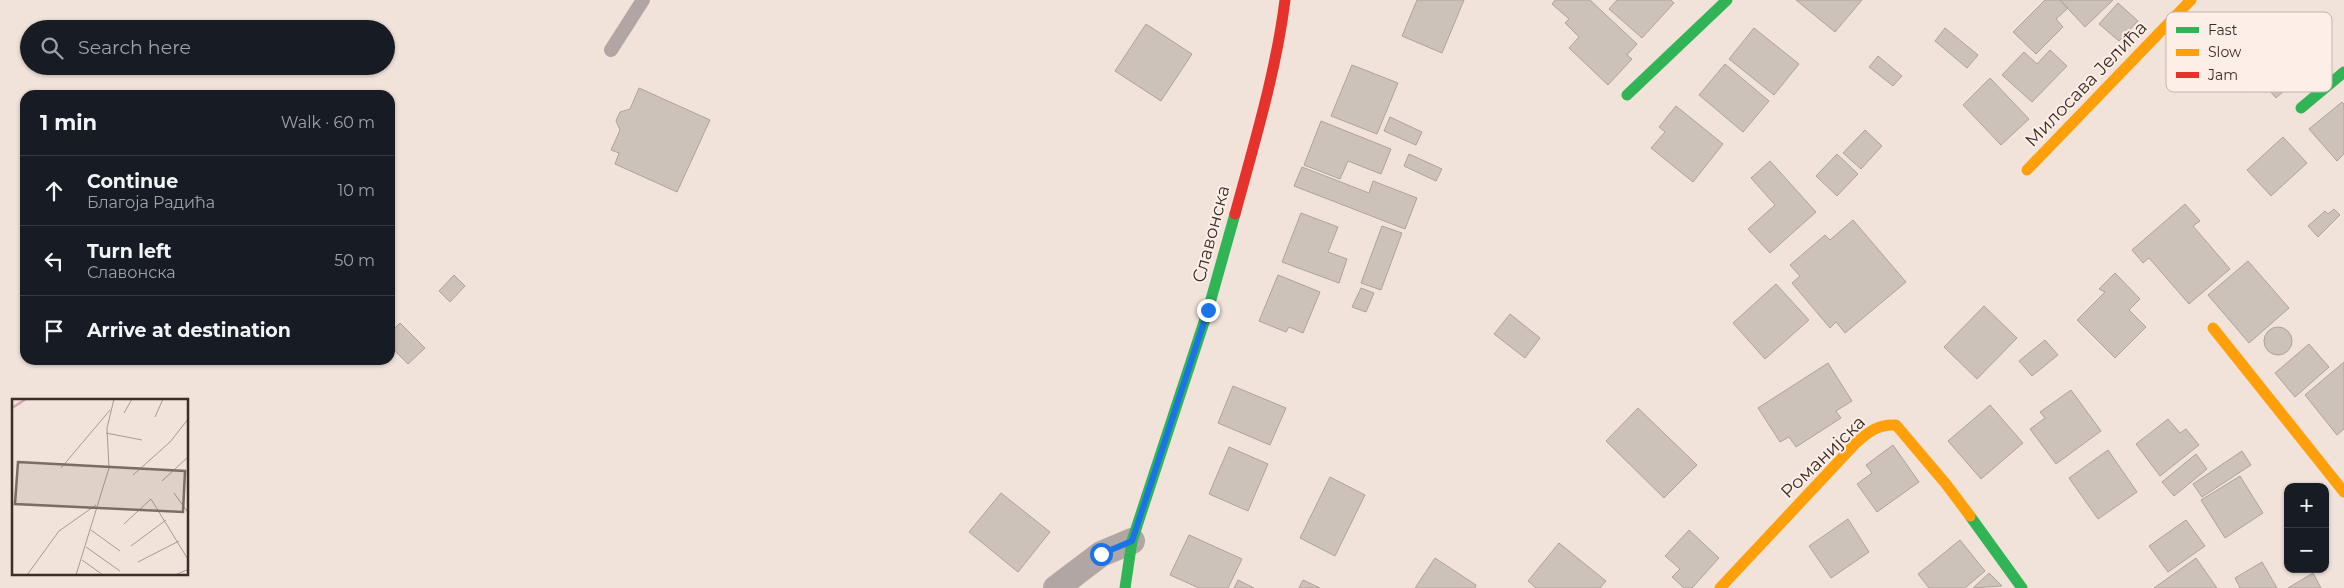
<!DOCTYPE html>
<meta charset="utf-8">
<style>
body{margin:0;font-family:Montserrat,sans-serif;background:#20242c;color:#f1f3f6}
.controls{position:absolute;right:15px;bottom:15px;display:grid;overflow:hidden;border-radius:10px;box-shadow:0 1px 4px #0004}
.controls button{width:45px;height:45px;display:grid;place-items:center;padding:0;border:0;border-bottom:1px solid #363941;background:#171b24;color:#f1f3f6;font:25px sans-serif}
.stop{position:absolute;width:15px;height:15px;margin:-11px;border:4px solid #1a73e8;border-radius:50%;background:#fff}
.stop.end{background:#1a73e8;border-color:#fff;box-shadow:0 1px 5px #0008}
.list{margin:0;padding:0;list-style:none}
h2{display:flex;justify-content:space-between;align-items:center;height:65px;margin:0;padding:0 20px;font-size:21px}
h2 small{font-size:16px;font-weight:400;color:#9ea1a6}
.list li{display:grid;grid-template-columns:32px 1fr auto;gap:15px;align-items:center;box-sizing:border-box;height:70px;padding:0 20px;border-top:1px solid #363941}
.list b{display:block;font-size:19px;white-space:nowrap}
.list p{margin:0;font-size:16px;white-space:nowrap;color:#9ea1a6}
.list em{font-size:16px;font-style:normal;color:#9ea1a6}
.icon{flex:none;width:28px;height:28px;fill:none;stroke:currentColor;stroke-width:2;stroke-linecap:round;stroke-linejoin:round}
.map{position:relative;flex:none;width:2344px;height:588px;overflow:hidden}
.search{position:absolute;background:#171b24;box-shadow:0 1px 4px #0004;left:20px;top:20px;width:375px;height:55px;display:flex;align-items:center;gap:12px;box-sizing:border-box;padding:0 18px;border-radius:28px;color:#9ea1a6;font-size:19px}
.panel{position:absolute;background:#171b24;box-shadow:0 1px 4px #0004;left:20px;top:90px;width:375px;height:275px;border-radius:15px}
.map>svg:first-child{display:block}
.building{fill:#cdc2ba;stroke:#aea39b}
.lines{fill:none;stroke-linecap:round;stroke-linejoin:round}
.lane{stroke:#b1a6a4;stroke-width:14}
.street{stroke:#b1a6a4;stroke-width:26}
.fast{stroke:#30b455;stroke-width:11}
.slow{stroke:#ff9f0a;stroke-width:11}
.jam{stroke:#e5322d;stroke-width:11}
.route{stroke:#1a73e8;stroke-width:6}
.labels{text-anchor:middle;stroke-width:4;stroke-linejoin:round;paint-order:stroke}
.street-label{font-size:18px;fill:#3b2e28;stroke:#fdeee8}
.inset-river{fill:none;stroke:#d5a6b4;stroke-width:2.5}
.inset-road{fill:none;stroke:#a89a93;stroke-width:1}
.view{fill:#7b6d66;fill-opacity:0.15;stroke:#7b6d66;stroke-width:2.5}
.inset-edge{fill:none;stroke:#3b2e28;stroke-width:2.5}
.key{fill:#fdeee8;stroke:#c3b4ae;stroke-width:1}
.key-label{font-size:14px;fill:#3b2e28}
</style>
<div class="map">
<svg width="2344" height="588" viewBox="0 0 2344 588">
<rect width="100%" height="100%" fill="#f1e2da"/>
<path class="building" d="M 1417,0 L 1464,0 L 1442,53 L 1402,36 Z
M 1555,0 L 1590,0 L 1637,44 L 1627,55 L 1632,59 L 1608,85 L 1569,48 L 1579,37 L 1565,23 L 1569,19 L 1552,4 Z
M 1617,0 L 1671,0 L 1674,3 L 1642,38 L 1609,9 Z
M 1796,0 L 1862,0 L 1835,32 Z
M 2045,0 L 2060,0 L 2068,8 L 2056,19 L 2063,27 L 2036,54 L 2013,32 Z
M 2060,0 L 2113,0 L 2085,27 Z
M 2118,3 L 2138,21 L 2119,41 L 2099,24 Z
M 2289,22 L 2321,58 L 2276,98 L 2258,77 L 2241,92 L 2228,77 Z
M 1146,24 L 1192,54 L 1161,101 L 1115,71 Z
M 1754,28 L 1799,64 L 1774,95 L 1729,59 Z
M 1945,28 L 1978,55 L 1967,68 L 1935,41 Z
M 2050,50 L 2067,66 L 2032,102 L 2002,75 L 2024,52 L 2037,64 Z
M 1878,56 L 1902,76 L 1893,86 L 1869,67 Z
M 1725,64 L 1769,101 L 1743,132 L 1699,95 Z
M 1352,65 L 1398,83 L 1377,134 L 1331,116 Z
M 1990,78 L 2029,119 L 2001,145 L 1963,105 Z
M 639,88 L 710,120 L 677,192 L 615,164 L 619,153 L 611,150 L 620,130 L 616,121 L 620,112 L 630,109 Z
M 2342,102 L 2344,104 L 2344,154 L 2337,161 L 2309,129 Z
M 1676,106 L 1723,144 L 1693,182 L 1651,148 L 1665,132 L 1659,127 Z
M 1390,117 L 1422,132 L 1416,145 L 1384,131 Z
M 1321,121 L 1391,149 L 1381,174 L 1348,161 L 1340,179 L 1304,165 Z
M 1865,130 L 1882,146 L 1861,169 L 1843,153 Z
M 2283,137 L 2307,163 L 2271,196 L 2247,170 Z
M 1409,154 L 1442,169 L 1436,181 L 1404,166 Z
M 1837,154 L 1858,174 L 1837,196 L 1816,176 Z
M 1770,161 L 1816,212 L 1770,253 L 1748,229 L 1775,205 L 1751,178 Z
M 1302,167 L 1369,193 L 1373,181 L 1417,198 L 1405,229 L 1294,186 Z
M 2185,204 L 2200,221 L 2193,226 L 2230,269 L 2189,304 L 2149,258 L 2143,263 L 2132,250 Z
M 2334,209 L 2340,215 L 2318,237 L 2308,226 L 2325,211 L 2328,214 Z
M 1301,213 L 1338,227 L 1328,252 L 1347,259 L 1339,283 L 1282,262 Z
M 1853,220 L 1906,282 L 1845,333 L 1836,322 L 1830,328 L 1792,283 L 1800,276 L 1790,265 L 1825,235 L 1830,240 Z
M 1382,226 L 1402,233 L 1381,290 L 1361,283 Z
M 2248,261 L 2289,308 L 2249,343 L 2208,295 Z
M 2115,273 L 2140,299 L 2129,310 L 2146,327 L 2115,358 L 2077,320 L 2105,292 L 2099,289 Z
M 454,275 L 465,286 L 450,302 L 439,291 Z
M 1278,275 L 1320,292 L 1303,333 L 1289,327 L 1286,332 L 1259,321 Z
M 1776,284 L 1809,320 L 1765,359 L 1733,323 Z
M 1361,288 L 1374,293 L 1366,312 L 1352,307 Z
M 1984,306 L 2017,338 L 1977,379 L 1944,347 Z
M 1510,314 L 1540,338 L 1525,358 L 1494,334 Z
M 400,323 L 425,348 L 408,364 L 390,346 L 390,333 Z
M2264 341a14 14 0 1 1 28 0a14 14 0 1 1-28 0Z
M 2045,340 L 2058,355 L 2032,376 L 2019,361 Z
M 2309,344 L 2329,367 L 2295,397 L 2275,373 Z
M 2344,362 L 2344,429 L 2337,435 L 2305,395 Z
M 1828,363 L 1852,401 L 1836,411 L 1841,418 L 1796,447 L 1789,437 L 1780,442 L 1758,408 Z
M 1233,386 L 1286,408 L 1270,445 L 1218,423 Z
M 2071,390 L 2101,431 L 2056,464 L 2030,429 L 2045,418 L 2040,412 Z
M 1990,405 L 2023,443 L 1981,479 L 1948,441 Z
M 1638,408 L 1697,465 L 1664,498 L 1606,441 Z
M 2168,419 L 2180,433 L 2186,429 L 2199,445 L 2160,476 L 2136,444 Z
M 1893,445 L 1919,482 L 1877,512 L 1857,484 L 1872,473 L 1866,465 Z
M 1229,447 L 1268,464 L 1248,511 L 1209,494 Z
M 2108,450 L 2137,492 L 2098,519 L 2069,478 Z
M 2242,451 L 2251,465 L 2202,497 L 2193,484 Z
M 2196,454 L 2207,469 L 2174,496 L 2162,482 Z
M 2240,476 L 2263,513 L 2225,538 L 2201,500 Z
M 1330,477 L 1365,495 L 1335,556 L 1300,538 Z
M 1001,493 L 1050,532 L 1018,572 L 969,532 Z
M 1848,519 L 1869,552 L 1831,578 L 1809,546 Z
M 2186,520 L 2205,546 L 2168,572 L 2149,546 Z
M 1689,530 L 1719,558 L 1692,588 L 1684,588 L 1672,577 L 1680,569 L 1665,556 Z
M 1189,535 L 1242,559 L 1228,588 L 1199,588 L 1170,575 Z
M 1960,540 L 1985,571 L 1965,588 L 1929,588 L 1918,574 Z
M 1559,543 L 1606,581 L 1600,588 L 1536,588 L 1528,581 Z
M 1435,558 L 1476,585 L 1475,588 L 1415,588 Z
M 2196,558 L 2217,588 L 2154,588 Z
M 2262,562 L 2277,588 L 2240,588 L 2235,578 Z
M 1989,573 L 2002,586 L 1973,588 Z
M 2313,573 L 2321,588 L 2288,588 Z
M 1238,580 L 1254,588 L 1234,588 Z
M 1303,580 L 1320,588 L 1299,588 Z"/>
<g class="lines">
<path class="lane" d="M 611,50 L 643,0"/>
<path class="street" d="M 1056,588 L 1101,554 L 1132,541"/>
<path class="fast" d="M 1627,95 L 1727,0
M 2301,108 L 2344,72
M 1970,516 L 2022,588
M 1125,588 L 1132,541 L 1208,310 L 1235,214"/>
<path class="slow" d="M 2027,170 L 2191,0
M 2213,328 L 2344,492
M 1720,588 L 1855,444 C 1868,432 1878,424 1896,425 L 1946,484 L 1970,516"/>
<path class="jam" d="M 1235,214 C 1254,144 1276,72 1285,0"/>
</g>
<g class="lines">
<path class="route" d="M 1101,554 L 1132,541 L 1208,310"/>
</g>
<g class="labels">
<g class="street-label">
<text transform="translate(2086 84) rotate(-46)" y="6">Милосава Јелића</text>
<text transform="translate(1211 234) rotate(-75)" y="6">Славонска</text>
<text transform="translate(1823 457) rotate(-44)" y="6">Романијска</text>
</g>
</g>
<g transform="translate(12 399)">
<rect width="176" height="176" fill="#f1e2da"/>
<path class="inset-river" d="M 0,9 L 14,0"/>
<path class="inset-road" d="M 112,14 L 120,0M 143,18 L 151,0M 94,34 L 130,41M 49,69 L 98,11M 121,76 L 158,43 L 177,19M 150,82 L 177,57M 162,94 L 177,115M 112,125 L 139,100 L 177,162M 79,131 L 108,152M 119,147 L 154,121M 74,148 L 108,172M 70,161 L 91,176M 126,163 L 167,142M 15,176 L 47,132 L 84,106M 64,176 L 97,69 L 95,29 L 102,0M 163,176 L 177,170"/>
<path class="view" d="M 6,63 L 173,72 L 171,113 L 3,105 Z"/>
<rect width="176" height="176" class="inset-edge"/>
</g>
<rect x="2166" y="12" width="166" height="80" rx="8" class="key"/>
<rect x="2176" y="27" width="23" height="6" fill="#30b455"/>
<rect x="2176" y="49" width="23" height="7" fill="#ff9f0a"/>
<rect x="2176" y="72" width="23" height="6" fill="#e5322d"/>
<g class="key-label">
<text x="2208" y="35">Fast</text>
<text x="2208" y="57">Slow</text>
<text x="2208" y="80">Jam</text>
</g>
</svg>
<div class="controls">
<button>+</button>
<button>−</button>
</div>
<div class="stop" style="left:1101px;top:554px"></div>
<div class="stop end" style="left:1208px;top:310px"></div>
<div class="search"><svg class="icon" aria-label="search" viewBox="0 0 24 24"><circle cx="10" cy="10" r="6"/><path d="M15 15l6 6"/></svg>Search here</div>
<section class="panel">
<h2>1 min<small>Walk · 60 m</small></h2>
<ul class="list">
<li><svg class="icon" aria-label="ahead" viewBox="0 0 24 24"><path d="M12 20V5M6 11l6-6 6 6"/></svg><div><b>Continue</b><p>Благоја Радића</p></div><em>10 m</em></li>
<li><svg class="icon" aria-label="left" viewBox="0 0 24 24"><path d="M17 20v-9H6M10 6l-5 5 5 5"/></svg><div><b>Turn left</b><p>Славонска</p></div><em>50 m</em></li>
<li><svg class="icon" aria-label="arrive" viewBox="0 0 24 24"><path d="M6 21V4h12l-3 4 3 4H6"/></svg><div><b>Arrive at destination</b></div></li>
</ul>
</section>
</div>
